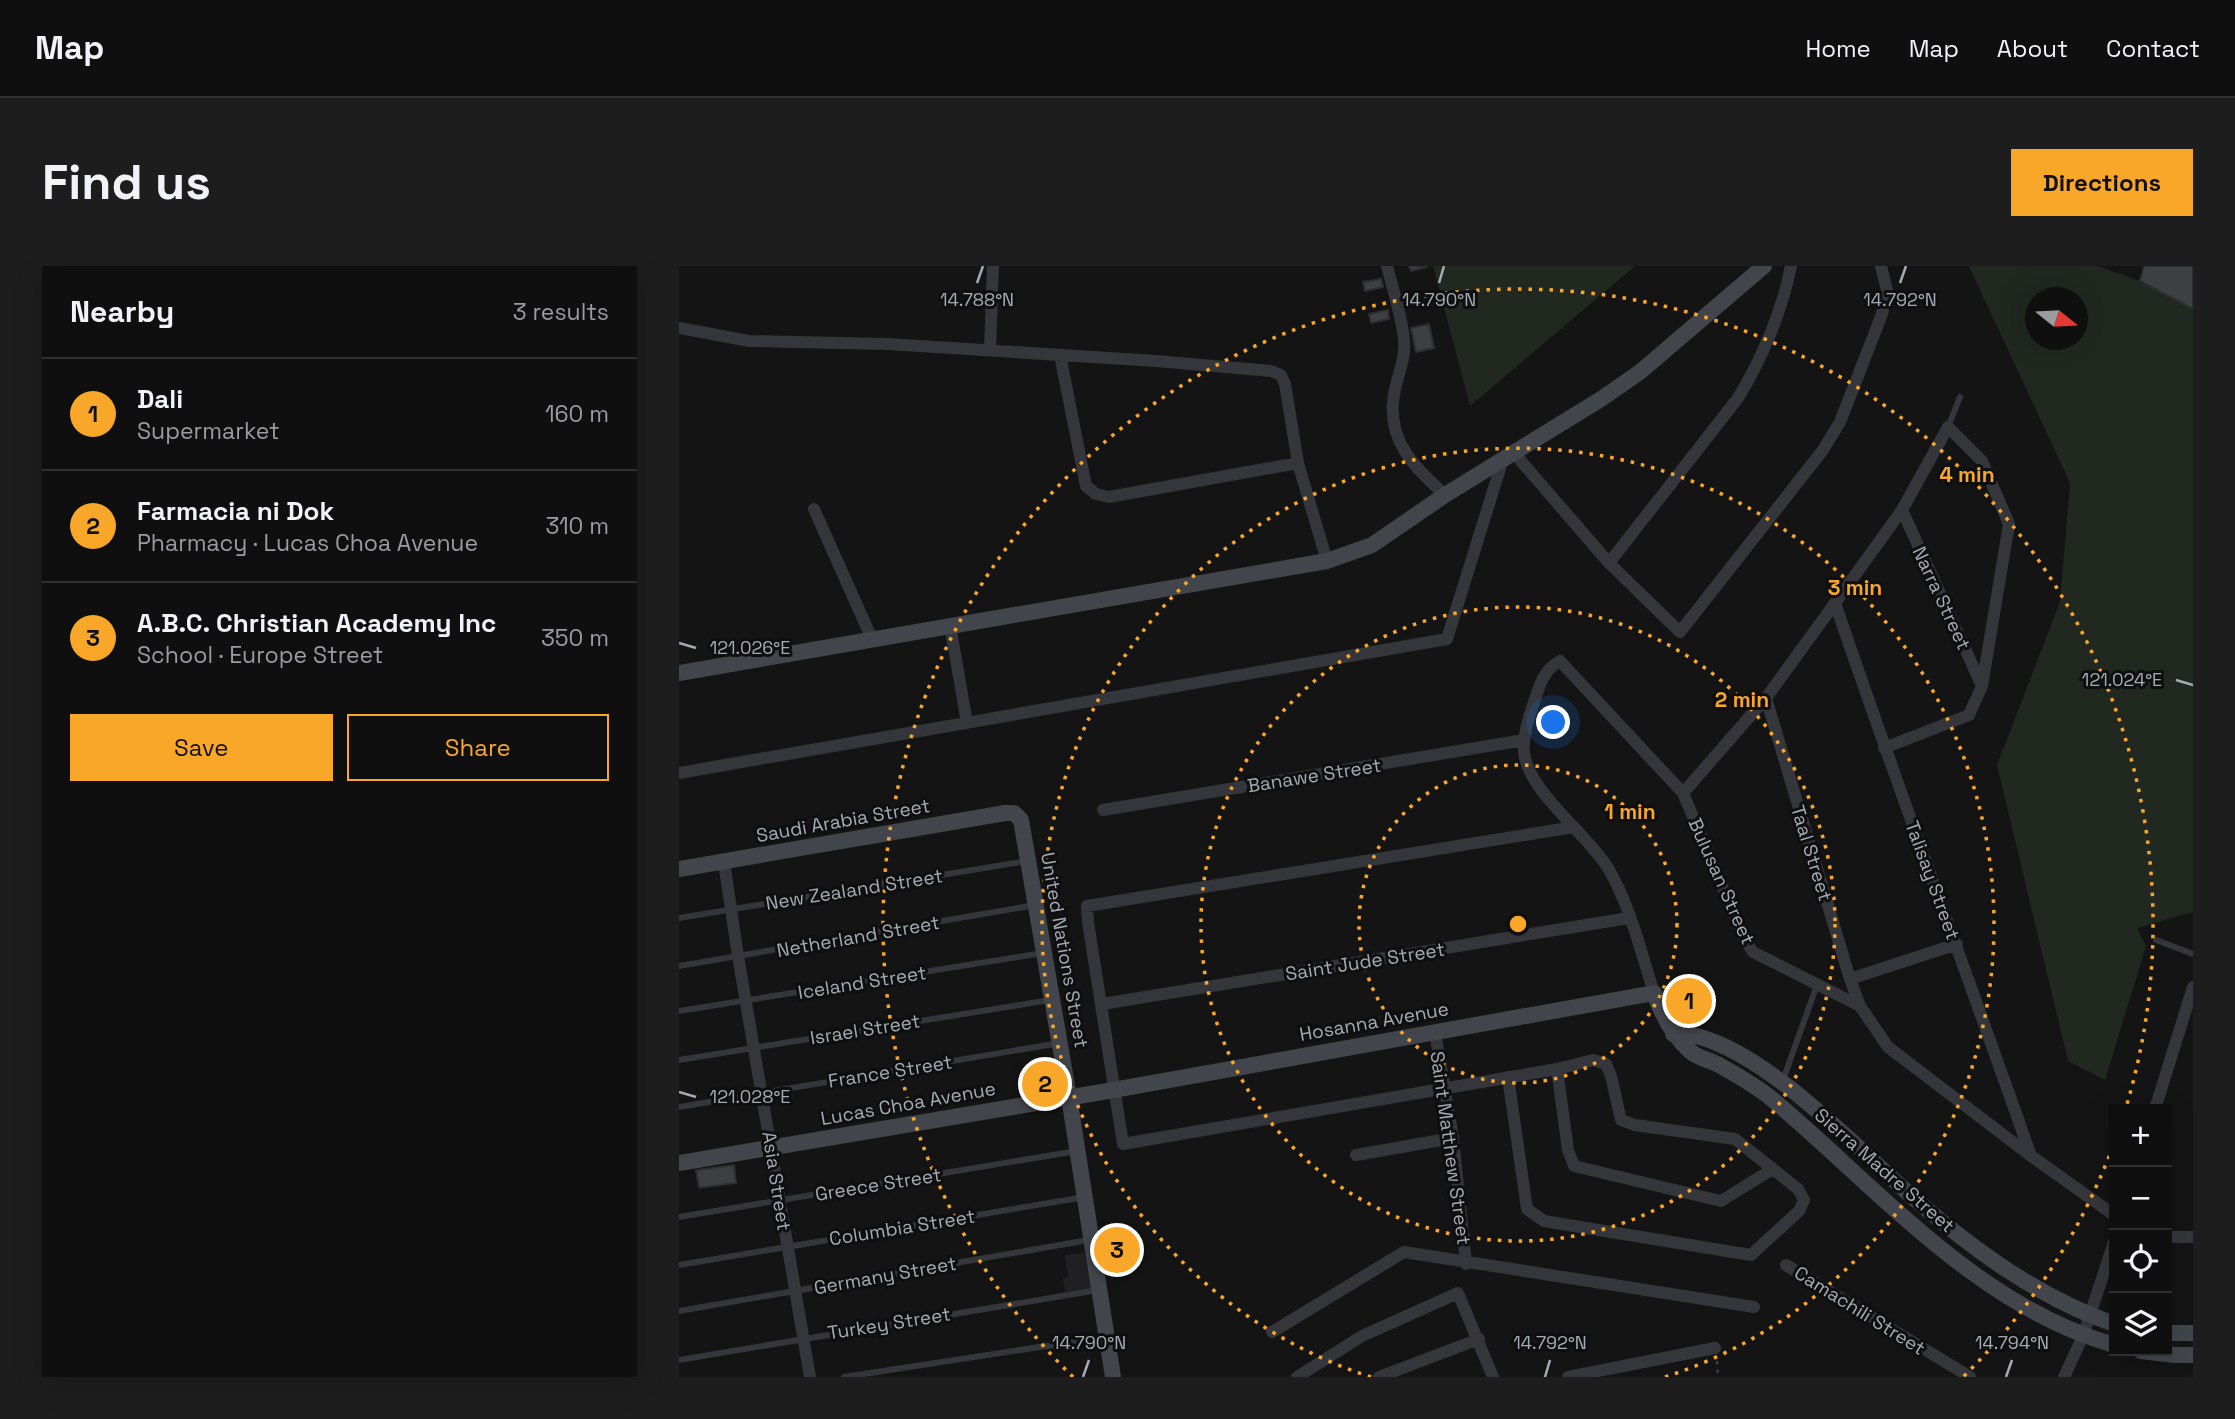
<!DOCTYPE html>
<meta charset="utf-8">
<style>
body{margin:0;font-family:"Space Grotesk",sans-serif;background:#1d1d1e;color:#f1f3f6}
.controls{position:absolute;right:21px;bottom:21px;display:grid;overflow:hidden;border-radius:0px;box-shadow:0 7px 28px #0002}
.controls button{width:63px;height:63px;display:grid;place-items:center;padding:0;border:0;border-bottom:2px solid #2f2f30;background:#0f0f10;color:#f1f3f6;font:35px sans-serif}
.compass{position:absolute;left:1346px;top:21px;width:63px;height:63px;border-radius:50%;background:#0f0f10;box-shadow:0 7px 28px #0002;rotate:108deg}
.you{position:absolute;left:875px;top:457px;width:24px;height:24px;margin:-18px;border:5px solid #fff;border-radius:50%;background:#1a73e8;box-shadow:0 0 0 10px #1a73e833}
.badge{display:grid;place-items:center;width:46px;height:46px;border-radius:50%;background:#f9a728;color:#111;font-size:23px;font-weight:700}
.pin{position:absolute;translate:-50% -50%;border:4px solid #fff;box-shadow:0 2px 7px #0006}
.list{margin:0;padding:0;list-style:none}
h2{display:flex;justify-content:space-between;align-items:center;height:91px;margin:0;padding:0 28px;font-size:30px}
h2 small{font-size:23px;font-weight:400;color:#9b9c9f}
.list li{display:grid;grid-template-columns:46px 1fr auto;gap:21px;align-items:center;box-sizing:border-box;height:112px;padding:0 28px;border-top:2px solid #2f2f30}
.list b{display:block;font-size:26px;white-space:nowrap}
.list p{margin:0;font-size:23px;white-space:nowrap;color:#9b9c9f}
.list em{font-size:23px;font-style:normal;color:#9b9c9f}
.actions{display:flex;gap:14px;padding:21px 28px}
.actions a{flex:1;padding:16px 0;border:2px solid #f9a728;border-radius:0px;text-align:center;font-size:24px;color:#f9a728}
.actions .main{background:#f9a728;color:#111}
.icon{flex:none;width:38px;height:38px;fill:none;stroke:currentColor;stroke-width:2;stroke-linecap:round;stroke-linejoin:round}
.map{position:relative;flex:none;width:1514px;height:1111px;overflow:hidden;border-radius:0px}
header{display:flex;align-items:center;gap:42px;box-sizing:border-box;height:98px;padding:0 35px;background:#0f0f10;border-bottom:2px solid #2f2f30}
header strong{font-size:33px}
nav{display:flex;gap:38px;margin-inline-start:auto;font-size:24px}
.intro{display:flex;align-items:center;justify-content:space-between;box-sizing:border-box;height:168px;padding:0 42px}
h1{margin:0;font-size:49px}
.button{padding:18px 32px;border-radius:0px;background:#f9a728;color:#111;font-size:24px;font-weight:700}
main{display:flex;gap:42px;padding:0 42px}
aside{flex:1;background:#0f0f10;border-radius:0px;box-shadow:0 7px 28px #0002}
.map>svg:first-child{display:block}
.built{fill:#202022}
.green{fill:#202820;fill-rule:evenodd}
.building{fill:#3d3f43;stroke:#2d2e32;stroke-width:2}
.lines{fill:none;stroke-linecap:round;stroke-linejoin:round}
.path{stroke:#3a3d42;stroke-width:2.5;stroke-dasharray:3.5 5;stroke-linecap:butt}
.lane{stroke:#34363b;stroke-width:6}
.street{stroke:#34363b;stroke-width:12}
.secondary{stroke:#42454b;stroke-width:16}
.ticks{fill:none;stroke:#a5abb6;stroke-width:2.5}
.ring{fill:none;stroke:#f9a728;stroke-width:3.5;stroke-dasharray:3.5 7}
.labels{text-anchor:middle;stroke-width:6;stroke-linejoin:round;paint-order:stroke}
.street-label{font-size:19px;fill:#a5abb6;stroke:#0f0f10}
.ticks-label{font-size:18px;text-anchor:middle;fill:#a5abb6;stroke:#0f0f10;stroke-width:6;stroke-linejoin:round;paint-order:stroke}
.centre{fill:#f9a728;stroke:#0f0f10;stroke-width:3.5}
.ring-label{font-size:21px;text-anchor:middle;font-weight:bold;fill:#f9a728;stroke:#0f0f10;stroke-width:6;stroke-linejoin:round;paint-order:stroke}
</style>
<header>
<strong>Map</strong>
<nav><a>Home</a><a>Map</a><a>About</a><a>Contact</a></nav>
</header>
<div class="intro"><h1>Find us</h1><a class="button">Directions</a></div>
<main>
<aside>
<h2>Nearby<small>3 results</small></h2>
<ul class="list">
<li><span class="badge">1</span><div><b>Dali</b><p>Supermarket</p></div><em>160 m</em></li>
<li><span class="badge">2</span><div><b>Farmacia ni Dok</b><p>Pharmacy · Lucas Choa Avenue</p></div><em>310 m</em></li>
<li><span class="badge">3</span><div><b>A.B.C. Christian Academy Inc</b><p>School · Europe Street</p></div><em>350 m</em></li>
</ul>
<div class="actions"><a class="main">Save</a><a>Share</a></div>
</aside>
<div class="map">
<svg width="1514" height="1111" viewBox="0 0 1514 1111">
<rect width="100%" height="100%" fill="#141415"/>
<path class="built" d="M 444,972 L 448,994 L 459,992 L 461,1002 L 434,1007 L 428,975 Z
M 411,986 L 416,1023 L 386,1027 L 384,1012 L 389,1011 L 386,989 Z"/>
<path class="green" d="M 754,0 L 956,0 L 791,140 Z
M 1290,0 L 1419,0 L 1461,15 L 1514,43 L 1514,646 L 1458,662 L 1467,680 L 1426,814 L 1389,795 L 1318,499 L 1381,336 L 1391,217 ZM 1356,32 L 1398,32 L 1398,74 L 1356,74 Z"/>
<path class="building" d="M 730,0 L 748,0 L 748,1 L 732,5 Z
M 1465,0 L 1514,0 L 1514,43 L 1461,15 Z
M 702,13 L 704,21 L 686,25 L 684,16 Z
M 709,44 L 710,53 L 692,57 L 690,48 Z
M 750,58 L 755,82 L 737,86 L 732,62 Z
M 1015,717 L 1026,732 L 1009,751 L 994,731 Z
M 377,803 L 380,818 L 364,822 L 360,807 Z
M 55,899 L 57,917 L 20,922 L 17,904 Z"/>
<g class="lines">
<path class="path" d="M 1038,1095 L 1039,1111"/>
<path class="lane" d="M 1269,161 L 1281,131
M 0,652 L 348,595
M 1477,674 L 1514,688
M 0,700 L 357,639
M 0,745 L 364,687
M 0,794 L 371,734
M 1104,814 L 1138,719
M 0,841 L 381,777
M 0,951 L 398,885
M 0,999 L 406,931
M 0,1045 L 410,974
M 0,1094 L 419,1024
M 165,1111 L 426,1071"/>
<path class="street" d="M 708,0 C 714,24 723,50 725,75 C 727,93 718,110 715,128 C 707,174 735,201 766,229
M 0,62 L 70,75 L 209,78 L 477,95 L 592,105 L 602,109 L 606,118 L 619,197 L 648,295
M 311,84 L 314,0
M 381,89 L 407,220 L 417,228 L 430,231 L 619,197
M 835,187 L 930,297 L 1001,366 L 1144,184 L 1161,156 L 1203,48 L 1208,24 L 1202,0
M 135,243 L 193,373
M 1223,244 L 1303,420
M 930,297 L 1059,132 C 1083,93 1103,45 1112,0
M 1156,337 C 1219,522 1287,705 1352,890
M 271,359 L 288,457
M 1087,432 L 1171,713 L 1181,740
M 0,507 L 768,373 L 824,193
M 1004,527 L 1087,432 L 1156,337 L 1223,244 L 1269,161 L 1303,195 L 1330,258 L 1303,420 L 1290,449 L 1205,482
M 424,544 L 845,474
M 45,596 L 59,690 L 131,1111
M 1171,713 L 1278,678
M 975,727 C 962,686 951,639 929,602 C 908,568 848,524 845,486 C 844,470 849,454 854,439 C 860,421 864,404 881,395 L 1004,527 L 1066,674 L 1074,686 L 1181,740 L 1209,781 L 1352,890 L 1435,949
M 423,738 L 950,652
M 756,766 L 774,872 L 787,998
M 878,803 L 889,884 L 895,900 L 1042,935 L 1092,904
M 829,811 L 848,943 L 865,955 L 1072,989 L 1120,945 L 1125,934 L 1119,923 L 1056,873 L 956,859 L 942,854 L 932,810 L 927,798 L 914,794 L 878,803 L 444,878 L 409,656 L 408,640 L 895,561
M 1476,843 L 1514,721
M 677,889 L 774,872
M 1488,971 L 1514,971
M 1107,999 L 1291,1111
M 593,1066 L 725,986 L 1075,1041
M 618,1111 L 683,1070 L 779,1027 L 814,1111
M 700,1111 L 800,1073
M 889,1111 L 1036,1082
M 1385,1111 L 1404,1070 L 1435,976"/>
<path class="secondary" d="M 0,407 L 648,295 L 693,279 L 766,229 L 922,133 L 961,106 L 1085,0
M 0,603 L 326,547 L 335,547 L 342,554 L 390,831 L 434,1111
M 994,768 C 1003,769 1013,769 1021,771 C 1094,792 1179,884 1237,934 C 1296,985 1361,1032 1435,1058
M 0,897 L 423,826 L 975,727 C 983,749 993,769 1011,785 C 1018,792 1031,794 1040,799 C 1058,809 1077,820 1093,833 C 1199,922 1298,1040 1435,1079
M 1488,1067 L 1514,1067
M 1462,1085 L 1496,1089 L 1514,1089"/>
</g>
<path class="ticks" d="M 298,17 L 304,0M 760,17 L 765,0M 1221,17 L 1227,0M 0,377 L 17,382M 1497,414 L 1514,419M 0,826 L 17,831M 404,1111 L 410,1094M 866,1111 L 871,1094M 1327,1111 L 1333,1094"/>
<g class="ring">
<circle cx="839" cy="658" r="159"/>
<circle cx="839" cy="658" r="317"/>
<path d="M692 1111A476 476 0 1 1 986 1111"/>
<path d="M1434 880A635 635 0 0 1 1284 1111M394 1111A635 635 0 1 1 1448 838"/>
</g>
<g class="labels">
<g class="street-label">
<text transform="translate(1263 332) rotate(65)" y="7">Narra Street</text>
<text transform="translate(635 509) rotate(-9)" y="7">Banawe Street</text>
<text transform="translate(164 554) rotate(-10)" y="7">Saudi Arabia Street</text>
<text transform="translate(1133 587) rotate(73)" y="7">Taal Street</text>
<text transform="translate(1254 614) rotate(70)" y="7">Talisay Street</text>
<text transform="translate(1043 615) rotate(66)" y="7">Bulusan Street</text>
<text transform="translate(175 623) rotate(-9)" y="7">New Zealand Street</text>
<text transform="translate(179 670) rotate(-10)" y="7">Netherland Street</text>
<text transform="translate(386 684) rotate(80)" y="7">United Nations Street</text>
<text transform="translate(686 695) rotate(-9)" y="7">Saint Jude Street</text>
<text transform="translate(183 716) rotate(-9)" y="7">Iceland Street</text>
<text transform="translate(695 755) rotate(-10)" y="7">Hosanna Avenue</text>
<text transform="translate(186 763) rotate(-9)" y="7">Israel Street</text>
<text transform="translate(211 805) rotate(-9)" y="7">France Street</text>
<text transform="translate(229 837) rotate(-10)" y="7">Lucas Choa Avenue</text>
<text transform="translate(772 882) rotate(82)" y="7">Saint Matthew Street</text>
<text transform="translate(1206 904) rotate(41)" y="7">Sierra Madre Street</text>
<text transform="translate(98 915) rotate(81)" y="7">Asia Street</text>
<text transform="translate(199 918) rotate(-9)" y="7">Greece Street</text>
<text transform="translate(223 961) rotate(-9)" y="7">Columbia Street</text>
<text transform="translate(206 1009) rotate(-10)" y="7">Germany Street</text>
<text transform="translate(1181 1044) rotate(32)" y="7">Camachili Street</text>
<text transform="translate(210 1057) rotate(-9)" y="7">Turkey Street</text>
</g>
</g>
<g class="ticks-label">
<text x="298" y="40">14.788°N</text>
<text x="760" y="40">14.790°N</text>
<text x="1221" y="40">14.792°N</text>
<text x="71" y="388">121.026°E</text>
<text x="1443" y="420">121.024°E</text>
<text x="71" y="837">121.028°E</text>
<text x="1333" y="1083">14.794°N</text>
<text x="410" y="1083">14.790°N</text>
<text x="871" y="1083">14.792°N</text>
</g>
<circle cx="839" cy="658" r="10" class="centre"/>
<g class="ring-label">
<text x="1288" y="216">4 min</text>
<text x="1176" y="329">3 min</text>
<text x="1063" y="441">2 min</text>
<text x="951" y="553">1 min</text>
</g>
</svg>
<div class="controls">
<button>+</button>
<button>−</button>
<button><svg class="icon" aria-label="locate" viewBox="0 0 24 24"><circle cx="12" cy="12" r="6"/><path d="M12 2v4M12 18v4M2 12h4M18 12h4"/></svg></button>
<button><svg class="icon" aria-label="layers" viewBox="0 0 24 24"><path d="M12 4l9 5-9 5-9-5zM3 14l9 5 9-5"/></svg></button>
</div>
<svg class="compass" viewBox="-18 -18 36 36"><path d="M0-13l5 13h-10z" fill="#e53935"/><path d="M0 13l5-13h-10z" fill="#9b9c9f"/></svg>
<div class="you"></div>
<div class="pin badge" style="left:1010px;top:735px">1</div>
<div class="pin badge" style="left:366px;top:818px">2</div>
<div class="pin badge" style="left:438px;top:984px">3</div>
</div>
</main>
